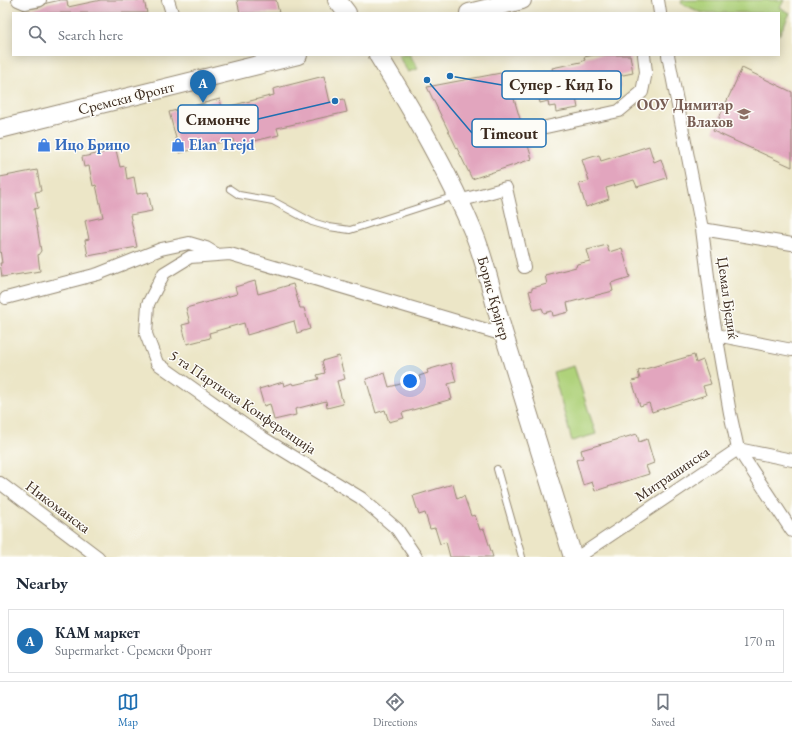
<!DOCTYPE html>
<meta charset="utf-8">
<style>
body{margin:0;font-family:"EB Garamond",serif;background:#f2f2f3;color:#1f2937}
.you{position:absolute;left:410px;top:381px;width:14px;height:14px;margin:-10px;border:3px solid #fff;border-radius:50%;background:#1a73e8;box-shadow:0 0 0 6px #1a73e833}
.badge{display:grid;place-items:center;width:26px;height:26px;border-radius:50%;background:#1f6fb2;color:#fff;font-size:13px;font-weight:700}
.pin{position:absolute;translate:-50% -33px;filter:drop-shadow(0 1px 2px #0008)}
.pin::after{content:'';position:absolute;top:21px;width:14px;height:12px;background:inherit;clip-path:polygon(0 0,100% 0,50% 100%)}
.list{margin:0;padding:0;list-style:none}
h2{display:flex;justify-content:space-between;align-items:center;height:52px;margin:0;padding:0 16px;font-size:17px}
h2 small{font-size:13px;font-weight:400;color:#747a83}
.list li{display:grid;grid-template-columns:26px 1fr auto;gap:12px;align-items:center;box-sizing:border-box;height:64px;margin:0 8px 8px;padding:0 8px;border:1px solid #e0e1e3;border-radius:0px}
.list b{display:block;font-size:15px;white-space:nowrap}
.list p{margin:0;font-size:13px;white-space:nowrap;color:#747a83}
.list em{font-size:13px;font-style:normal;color:#747a83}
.icon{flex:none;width:22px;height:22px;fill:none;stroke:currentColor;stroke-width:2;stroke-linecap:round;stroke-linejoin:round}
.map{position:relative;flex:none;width:792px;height:557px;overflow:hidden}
.search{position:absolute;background:#fff;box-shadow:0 2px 10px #0003;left:12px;right:12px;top:12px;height:44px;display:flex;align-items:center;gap:10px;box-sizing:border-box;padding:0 14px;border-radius:0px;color:#747a83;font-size:15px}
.sheet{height:124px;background:#fff}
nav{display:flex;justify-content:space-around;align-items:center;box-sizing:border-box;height:56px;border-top:1px solid #e0e1e3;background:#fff;font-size:11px;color:#747a83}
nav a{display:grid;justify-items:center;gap:2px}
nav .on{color:#1f6fb2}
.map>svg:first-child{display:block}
.green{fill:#afd27a;stroke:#757e4c}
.building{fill:#e2a5be}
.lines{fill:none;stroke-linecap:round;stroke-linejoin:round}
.lane-casing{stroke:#948872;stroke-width:8}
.street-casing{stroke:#948872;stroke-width:14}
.secondary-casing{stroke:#948872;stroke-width:20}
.lane{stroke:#fff;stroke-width:6}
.street{stroke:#fff;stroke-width:12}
.secondary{stroke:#fff;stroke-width:18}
.labels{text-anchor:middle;stroke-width:3;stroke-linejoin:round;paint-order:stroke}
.street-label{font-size:15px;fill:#3b2a1e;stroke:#fdfcf7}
.education-label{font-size:15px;font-weight:bold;fill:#785e54;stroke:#fdfcf7;text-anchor:end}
.shop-label{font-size:15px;font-weight:bold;fill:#366cbe;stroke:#fdfcf7;text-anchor:start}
.leader{fill:none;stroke:#1f6fb2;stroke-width:1.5}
.callout-dot{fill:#1f6fb2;stroke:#fdfcf7;stroke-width:1.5}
.callout{fill:#fdfcf7;stroke:#1f6fb2;stroke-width:1.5}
.callout-label{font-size:16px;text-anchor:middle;font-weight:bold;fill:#3b2a1e}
</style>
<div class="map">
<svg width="792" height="557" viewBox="0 0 792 557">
<rect width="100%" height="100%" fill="#fdfcf7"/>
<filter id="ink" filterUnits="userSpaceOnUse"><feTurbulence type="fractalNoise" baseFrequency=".025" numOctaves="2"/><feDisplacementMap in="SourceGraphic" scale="8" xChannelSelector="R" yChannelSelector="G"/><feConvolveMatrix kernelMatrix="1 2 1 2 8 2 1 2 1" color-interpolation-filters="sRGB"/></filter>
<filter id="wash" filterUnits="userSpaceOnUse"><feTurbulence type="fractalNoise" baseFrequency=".012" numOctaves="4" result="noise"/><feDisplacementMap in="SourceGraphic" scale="16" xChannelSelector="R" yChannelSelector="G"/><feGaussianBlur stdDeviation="0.9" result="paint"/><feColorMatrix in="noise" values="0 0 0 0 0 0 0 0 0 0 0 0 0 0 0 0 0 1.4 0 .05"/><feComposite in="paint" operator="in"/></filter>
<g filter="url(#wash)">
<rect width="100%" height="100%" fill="#ece6c7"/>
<path class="green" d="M 682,0 L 784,0 L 780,8 L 790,13 L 779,35 L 779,13 L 702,13 L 681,3 Z
M 398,55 L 410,55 L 418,69 L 408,72 Z
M 574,366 L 596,434 L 572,441 L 553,372 Z"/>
<g id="blocks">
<path class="building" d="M 61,0 L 67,0 L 68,7 L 101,0 L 144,0 L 147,13 L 23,13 L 23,10 L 41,7 L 47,3 Z
M 237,0 L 276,0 L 279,13 L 240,13 Z
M 594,55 L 630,55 L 633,73 L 618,76 L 620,87 L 598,92 L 598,94 L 576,98 L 578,108 L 556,112 L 555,106 L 549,107 L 548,101 L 540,103 L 536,83 L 539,82 L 538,79 L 554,76 L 552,68 L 581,62 L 585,60 L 584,57 Z
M 742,68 L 792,92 L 792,167 L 713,131 Z
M 506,72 L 532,159 L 472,179 L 427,87 Z
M 324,76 L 330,102 L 344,99 L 347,112 L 277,128 L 279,135 L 234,146 L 233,139 L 180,153 L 169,112 L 220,99 L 222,108 L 274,95 L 273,89 Z
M 649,146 L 654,162 L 661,159 L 667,178 L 637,187 L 634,180 L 606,188 L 609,199 L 586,207 L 579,184 L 589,181 L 582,160 L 599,155 L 601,161 Z
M 116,150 L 120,167 L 125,166 L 127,179 L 134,177 L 137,194 L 148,192 L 152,211 L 130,215 L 137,247 L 88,256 L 85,240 L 89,239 L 85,221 L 103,217 L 96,185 L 93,186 L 89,166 L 84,167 L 82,157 Z
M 37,170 L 41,191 L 35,192 L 38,208 L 34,209 L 41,251 L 38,255 L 40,271 L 2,277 L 0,263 L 2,263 L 0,250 L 0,177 Z
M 607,245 L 609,252 L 622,248 L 630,277 L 611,283 L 613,291 L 567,303 L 569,312 L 553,316 L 552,311 L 544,313 L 542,308 L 534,310 L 529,291 L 532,290 L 532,288 L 547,284 L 545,275 L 576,267 L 577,264 L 590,261 L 587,250 Z
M 255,281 L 258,294 L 293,284 L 300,308 L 304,308 L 310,329 L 297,333 L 294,321 L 247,335 L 244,323 L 209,333 L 210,338 L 187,344 L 182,325 L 190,323 L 186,308 L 237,294 L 235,287 Z
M 694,355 L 696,363 L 703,360 L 711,384 L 703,386 L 706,395 L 652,412 L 649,403 L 640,406 L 632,381 L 640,379 L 638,371 Z
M 339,356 L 345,379 L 337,381 L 343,404 L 327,408 L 326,401 L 295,409 L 296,415 L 274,420 L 270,404 L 264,406 L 259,389 L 283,382 L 284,386 L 292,383 L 293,385 L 319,379 L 317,375 L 325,373 L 322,361 Z
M 451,363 L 456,382 L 448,384 L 452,399 L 402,413 L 404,418 L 389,422 L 385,410 L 376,413 L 366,379 L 385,373 L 389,387 L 420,379 L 419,376 L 428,373 L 427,370 Z
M 637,434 L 639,442 L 647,439 L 654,463 L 646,466 L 649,474 L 595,491 L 592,482 L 583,485 L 576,460 L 583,458 L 581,450 Z
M 453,484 L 457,499 L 464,496 L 471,516 L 475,515 L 480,530 L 484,529 L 493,557 L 450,557 L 446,542 L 440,544 L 435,528 L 430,529 L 425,513 L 419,515 L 413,496 Z"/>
</g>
</g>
<g filter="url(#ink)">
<use href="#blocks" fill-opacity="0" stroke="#948872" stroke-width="1"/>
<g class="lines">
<g class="lane-casing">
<path id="lane" d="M 230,189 L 239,195 L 273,201 L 312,222 L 329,227 L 350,230 L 455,196
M 497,469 L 522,557"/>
</g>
<g class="street-casing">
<path id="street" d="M 18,0 L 25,3 L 40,0
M 168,0 L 172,13
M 658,0 L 660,13
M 668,55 L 702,229 L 713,316 L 730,413 L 738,449 L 792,531
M 546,127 L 619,111 L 642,92 L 646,72 L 644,55
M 459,201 L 506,188 L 524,267
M 702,229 L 792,244
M 6,298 L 98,274 L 161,249 L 189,243 L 206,248 L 216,254
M 716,335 L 792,350
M 0,483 L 98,557
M 416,557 L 397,529 L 361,498 L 263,438 L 157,363 L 146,334 L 148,304 L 164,273 L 190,257 L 230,254 L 504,335
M 578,557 L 738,449 L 792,460"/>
</g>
<g class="secondary-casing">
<path id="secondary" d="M 337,0 L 347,13
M 469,13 L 522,0
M 378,55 C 414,113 449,173 475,236 C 488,269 494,304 505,338 C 527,411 550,484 573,557
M 0,129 L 298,55"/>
</g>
<use href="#lane" class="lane"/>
<use href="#street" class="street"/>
<use href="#secondary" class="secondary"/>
</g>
</g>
<defs>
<g id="school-bare" transform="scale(1.08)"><path d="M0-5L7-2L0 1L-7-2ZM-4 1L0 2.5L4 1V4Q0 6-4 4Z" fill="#8d6e63" stroke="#fdfcf7" stroke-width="2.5" paint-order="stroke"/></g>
<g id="shop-bare" transform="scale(1.08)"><path d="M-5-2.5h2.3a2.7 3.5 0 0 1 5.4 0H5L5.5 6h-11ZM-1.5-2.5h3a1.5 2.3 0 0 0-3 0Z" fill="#3f7fe0" stroke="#fdfcf7" stroke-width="2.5" paint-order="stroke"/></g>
</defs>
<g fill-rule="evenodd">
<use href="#school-bare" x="744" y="114"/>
<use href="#shop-bare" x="44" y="145"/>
<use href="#shop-bare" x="178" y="145"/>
</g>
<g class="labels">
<g class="street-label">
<text transform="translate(126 98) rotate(-14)" y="5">Сремски Фронт</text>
<text transform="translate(494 298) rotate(74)" y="5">Борис Крајгер</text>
<text transform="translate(728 298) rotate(82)" y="5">Џемал Бједиќ</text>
<text transform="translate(243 402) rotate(34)" y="5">5 та Партиска Конференција</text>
<text transform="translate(672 474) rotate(-34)" y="5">Митрашинска</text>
<text transform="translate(58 507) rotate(37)" y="5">Никоманска</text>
</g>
<g class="education-label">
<text x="733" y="110">ООУ Димитар<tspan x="733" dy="17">Влахов</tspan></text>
</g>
<g class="shop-label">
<text x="55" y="150">Ицо Брицо</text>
<text x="189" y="150">Elan Trejd</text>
</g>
</g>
<path class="leader" d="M450 76L502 85M335 101L258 119M427 80L472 133"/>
<g class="callout-dot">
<circle cx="450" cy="76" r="4"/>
<circle cx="335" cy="101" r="4"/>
<circle cx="427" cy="80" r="4"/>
</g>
<g class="callout">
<rect x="502" y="71" width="119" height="28" rx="4"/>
<rect x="178" y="105" width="80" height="28" rx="4"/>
<rect x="472" y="119" width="74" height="28" rx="4"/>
</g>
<g class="callout-label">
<text x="561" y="90">Супер - Кид Го</text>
<text x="218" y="125">Симонче</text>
<text x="509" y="139">Timeout</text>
</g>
</svg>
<div class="you"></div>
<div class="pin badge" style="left:203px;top:103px">A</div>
<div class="search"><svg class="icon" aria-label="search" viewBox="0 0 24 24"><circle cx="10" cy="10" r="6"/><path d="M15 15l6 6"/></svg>Search here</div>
</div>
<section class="sheet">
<h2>Nearby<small></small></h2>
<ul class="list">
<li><span class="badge">A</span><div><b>КАМ маркет</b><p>Supermarket · Сремски Фронт</p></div><em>170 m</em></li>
</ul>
</section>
<nav>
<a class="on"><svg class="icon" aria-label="map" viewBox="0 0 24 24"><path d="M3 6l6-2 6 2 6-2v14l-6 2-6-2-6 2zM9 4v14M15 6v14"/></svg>Map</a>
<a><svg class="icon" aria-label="directions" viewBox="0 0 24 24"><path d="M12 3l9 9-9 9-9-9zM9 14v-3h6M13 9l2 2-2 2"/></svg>Directions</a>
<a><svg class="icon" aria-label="saved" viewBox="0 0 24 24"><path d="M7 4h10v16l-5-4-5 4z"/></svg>Saved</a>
</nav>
